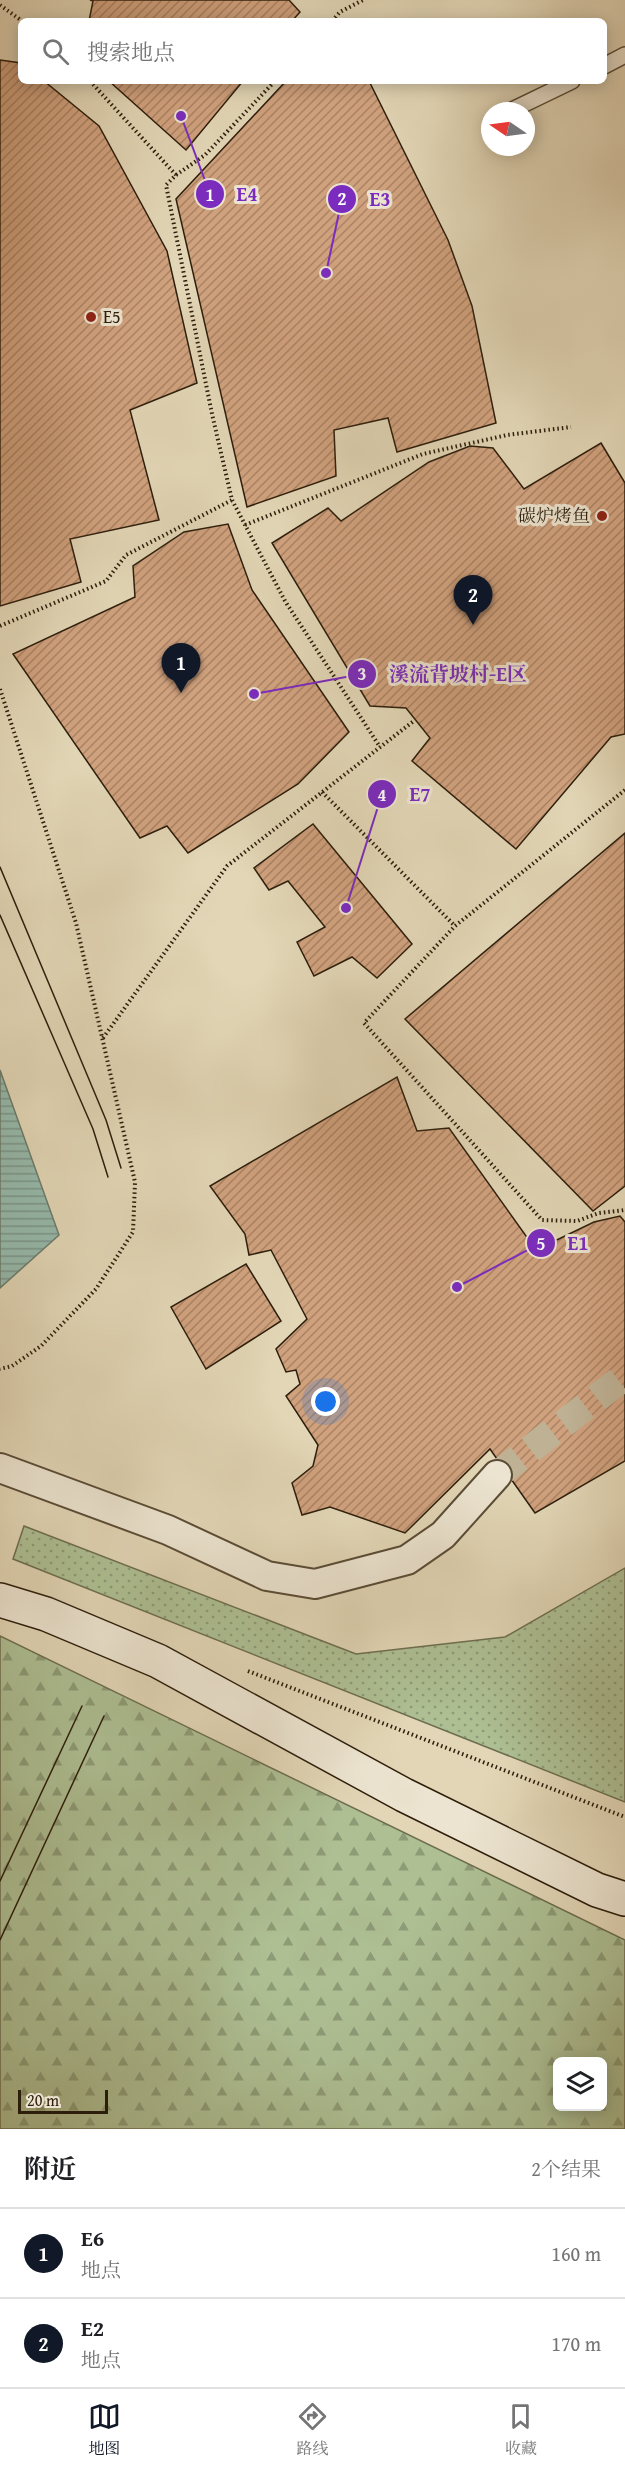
<!DOCTYPE html>
<html lang="zh">
<meta charset="utf-8">
<style>
body{margin:0;font-family:"Gentium Book Plus","Noto Serif SC",serif;background:#f6f6f6;color:#202124}
.controls{position:absolute;right:18px;bottom:18px;display:grid;overflow:hidden;border-radius:9px;box-shadow:0 3px 15px #0003}
.controls button{width:54px;height:54px;display:grid;place-items:center;padding:0;border:0;border-bottom:2px solid #e0e0e0;background:#fff;color:#202124;font:30px sans-serif}
.compass{position:absolute;left:481px;top:102px;width:54px;height:54px;border-radius:50%;background:#fff;box-shadow:0 3px 15px #0003;rotate:283deg}
.scale{position:absolute;left:18px;bottom:15px;width:90px;box-sizing:border-box;padding-left:6px;border:3px solid #2d1e0c;border-top:0;font-size:16px;line-height:21px;white-space:nowrap;color:#2d1e0c;-webkit-text-stroke:4px #ece4d0;paint-order:stroke}
.you{position:absolute;left:326px;top:1402px;width:21px;height:21px;margin:-15px;border:4px solid #fff;border-radius:50%;background:#1a73e8;box-shadow:0 0 0 9px #1a73e833}
.badge{display:grid;place-items:center;width:39px;height:39px;border-radius:50%;background:#111827;color:#fff;font-size:20px;font-weight:700}
.pin{position:absolute;translate:-50% -50px;filter:drop-shadow(0 2px 3px #0008)}
.pin::after{content:'';position:absolute;top:32px;width:21px;height:18px;background:inherit;clip-path:polygon(0 0,100% 0,50% 100%)}
.list{margin:0;padding:0;list-style:none}
h2{display:flex;justify-content:space-between;align-items:center;height:78px;margin:0;padding:0 24px;font-size:26px}
h2 small{font-size:20px;font-weight:400;color:#757577}
.list li{display:grid;grid-template-columns:39px 1fr auto;gap:18px;align-items:center;box-sizing:border-box;height:90px;padding:0 24px;border-top:2px solid #e0e0e0}
.list b{display:block;font-size:22px;white-space:nowrap}
.list p{margin:0;font-size:20px;white-space:nowrap;color:#757577}
.list em{font-size:20px;font-style:normal;color:#757577}
.icon{flex:none;width:33px;height:33px;fill:none;stroke:currentColor;stroke-width:2;stroke-linecap:round;stroke-linejoin:round}
.map{position:relative;flex:none;width:625px;height:2129px;overflow:hidden}
.search{position:absolute;background:#fff;box-shadow:0 3px 15px #0003;left:18px;right:18px;top:18px;height:66px;display:flex;align-items:center;gap:15px;box-sizing:border-box;padding:0 21px;border-radius:9px;color:#757577;font-size:22px}
.sheet{height:258px;background:#fff}
nav{display:flex;justify-content:space-around;align-items:center;box-sizing:border-box;height:84px;border-top:2px solid #e0e0e0;background:#fff;font-size:16px;color:#757577}
nav a{display:grid;justify-items:center;gap:3px}
nav .on{color:#111827}
.map>svg:first-child{display:block}
.grass{fill:url(#grass-dots);stroke:#6d6e50;stroke-width:1.5}
.forest{fill:url(#forest-firs);stroke:#6d6e50;stroke-width:1.5;fill-rule:evenodd}
.water{fill:url(#water-rules);stroke:#6b7b6b;stroke-width:1.5}
.building{fill:url(#building-hatch);stroke:#2d1e0c;stroke-width:1.5}
.lines{fill:none;stroke-linecap:round;stroke-linejoin:round}
.street-tunnel{stroke:#beb194;stroke-width:28;stroke-dasharray:28 14;stroke-linecap:butt}
.lane-casing{stroke:#5a4c36;stroke-width:18}
.street-casing{stroke:#5a4c36;stroke-width:32}
.secondary-casing{stroke:#2d1e0c;stroke-width:36}
.path{stroke:#2d1e0c;stroke-width:4;stroke-dasharray:1.5 3;stroke-linecap:butt}
.lane{stroke:#ece4d0;stroke-width:15}
.street{stroke:#ece4d0;stroke-width:28}
.secondary{stroke:#ece4d0;stroke-width:33}
.tram{stroke:#2d1e0c;stroke-width:1.5}
.poi-dot{fill:#8f2418;stroke:#ece4d0;stroke-width:2}
.labels{text-anchor:middle;stroke-width:6;stroke-linejoin:round;paint-order:stroke}
.poi-label{font-size:18px;fill:#2d1e0c;stroke:#ece4d0;text-anchor:start}
.leader{fill:none;stroke:#7b2cbf;stroke-width:2}
.callout-dot{fill:#7b2cbf;stroke:#ece4d0;stroke-width:2}
.mark-label{font-size:18px;text-anchor:middle;font-weight:bold;fill:#fff}
.callout-label{font-size:20px;text-anchor:middle;font-weight:bold;fill:#7b2cbf;stroke:#ece4d0;stroke-width:6;stroke-linejoin:round;paint-order:stroke}
</style>
<div class="map">
<svg width="625" height="2129" viewBox="0 0 625 2129">
<defs>
<pattern id="grass-dots" width="8" height="8" patternUnits="userSpaceOnUse" patternTransform="scale(1.5)"><rect width="8" height="8" fill="#adbf93"/><path d="M2 2h.1M6 6h.1" fill="none" stroke="#8d9b76" stroke-width="1.8" stroke-linecap="round"/></pattern>
<pattern id="forest-firs" width="22" height="20" patternUnits="userSpaceOnUse" patternTransform="scale(1.5)"><rect width="22" height="20" fill="#adbf93"/><path d="M5 1l3.5 6h-7zM16 11l3.5 6h-7z" fill="#8d9b76"/></pattern>
<pattern id="water-rules" width="6" height="5" patternUnits="userSpaceOnUse" patternTransform="scale(1.5)"><rect width="6" height="5" fill="#95b9ab"/><path d="M0 2.5h6" fill="none" stroke="#7a968a"/></pattern>
<pattern id="building-hatch" width="6" height="6" patternUnits="userSpaceOnUse" patternTransform="scale(1.5)"><rect width="6" height="6" fill="#d0a17d"/><path d="M-1 1l2-2M0 6l6-6M5 7l2-2" fill="none" stroke="#a98365"/></pattern>
</defs>
<rect width="100%" height="100%" fill="#e2d6b6"/>
<filter id="stains"><feTurbulence type="fractalNoise" baseFrequency=".00333" numOctaves="4"/><feColorMatrix values="0 0 0 0 .2 0 0 0 0 .09 0 0 0 0 .02 0 0 0 .5 -.17"/></filter>
<radialGradient id="worn" r=".72"><stop offset=".6" stop-color="#630" stop-opacity="0"/><stop offset="1" stop-color="#630" stop-opacity=".3"/></radialGradient>
<path class="grass" d="M 24,1526 L 356,1654 L 505,1637 L 625,1568 L 625,1802 L 13,1559 Z"/>
<path class="forest" d="M 0,1636 L 625,1940 L 625,2129 L 0,2129 ZM 558,2062 L 602,2062 L 602,2106 L 558,2106 Z"/>
<path class="water" d="M 0,1070 L 59,1235 L 0,1288 Z"/>
<path class="building" d="M 90,0 L 289,0 L 300,12 L 292,21 L 89,21 L 93,1 Z
M 0,60 L 21,63 L 21,81 L 44,81 L 99,126 L 167,251 L 197,383 L 130,410 L 159,520 L 70,539 L 81,582 L 0,606 Z
M 109,81 L 243,81 L 186,150 Z
M 286,81 L 369,81 L 448,240 L 472,306 L 496,423 L 397,452 L 388,418 L 334,430 L 336,476 L 247,507 L 176,199 Z
M 601,443 L 625,483 L 625,734 L 611,737 L 516,849 L 412,761 L 430,738 L 406,708 L 370,706 L 272,543 L 328,508 L 341,521 L 429,462 L 470,446 L 493,448 L 524,489 Z
M 228,524 L 252,590 L 349,732 L 298,784 L 188,853 L 167,826 L 140,838 L 13,654 L 135,597 L 133,566 L 184,532 Z
M 313,824 L 412,944 L 377,978 L 352,957 L 314,976 L 297,942 L 325,927 L 288,881 L 269,890 L 254,868 Z
M 625,833 L 625,1186 L 593,1211 L 405,1019 Z
M 397,1077 L 417,1131 L 449,1128 L 536,1250 L 594,1222 L 620,1216 L 625,1222 L 625,1461 L 535,1513 L 490,1449 L 405,1533 L 330,1507 L 302,1515 L 292,1483 L 313,1466 L 318,1445 L 286,1396 L 300,1384 L 296,1370 L 286,1372 L 276,1349 L 307,1319 L 271,1250 L 249,1255 L 245,1234 L 210,1186 Z
M 246,1264 L 281,1321 L 206,1369 L 171,1307 Z"/>
<g class="lines">
<path class="street-tunnel" d="M 497,1475 L 625,1376"/>
<g class="lane-casing">
<path id="lane" d="M 604,66 L 625,55
M 510,111 L 572,81"/>
</g>
<g class="street-casing">
<path id="street" d="M 0,1468 L 168,1530 L 267,1576 L 315,1584 L 407,1560 L 443,1535 L 497,1475"/>
</g>
<g class="secondary-casing">
<path id="secondary" d="M 0,1600 L 46,1614 L 158,1661 L 404,1795 L 597,1890 L 625,1899"/>
</g>
<path class="path" d="M 0,5 L 22,21
M 332,21 L 340,12 L 363,0
M 90,81 L 176,175 L 166,185 L 212,414 L 232,500 L 285,601 L 380,747
M 176,175 L 205,155 L 275,81
M 245,525 L 423,454 L 507,435 L 571,427
M 0,626 L 106,581 L 126,555 L 232,500
M 0,689 L 76,923 L 135,1182 L 133,1232 L 96,1289 L 41,1346 L 12,1366 L 0,1369
M 625,790 L 455,926 L 364,1023 L 542,1220 L 577,1221 L 599,1213 L 625,1210
M 322,792 L 455,926
M 103,1038 L 227,866 L 415,720
M 248,1671 L 625,1817"/>
<use href="#lane" class="lane"/>
<use href="#street" class="street"/>
<use href="#secondary" class="secondary"/>
<path class="tram" d="M 0,867 L 106,1120 L 121,1168
M 0,915 L 93,1129 L 108,1177
M 0,1881 L 82,1706
M 0,1940 L 104,1716"/>
</g>
<g class="poi-dot">
<circle cx="91" cy="317" r="6"/>
<circle cx="602" cy="516" r="6"/>
</g>
<g class="labels">
<g class="poi-label">
<text x="103" y="323">E5</text>
<text x="590" y="522" text-anchor="end">碳炉烤鱼</text>
</g>
</g>
<path class="leader" d="M181 116L210 194M326 273L342 199M254 694L362 674M346 908L382 794M457 1287L541 1243"/>
<g class="callout-dot">
<circle cx="181" cy="116" r="6"/>
<circle cx="326" cy="273" r="6"/>
<circle cx="254" cy="694" r="6"/>
<circle cx="346" cy="908" r="6"/>
<circle cx="457" cy="1287" r="6"/>
<circle cx="210" cy="194" r="15"/>
<circle cx="342" cy="199" r="15"/>
<circle cx="362" cy="674" r="15"/>
<circle cx="382" cy="794" r="15"/>
<circle cx="541" cy="1243" r="15"/>
</g>
<g class="mark-label">
<text x="210" y="201">1</text>
<text x="342" y="205">2</text>
<text x="362" y="680">3</text>
<text x="382" y="801">4</text>
<text x="541" y="1250">5</text>
</g>
<g class="callout-label">
<text x="247" y="201">E4</text>
<text x="380" y="206">E3</text>
<text x="458" y="681">溪流背坡村-E区</text>
<text x="420" y="801">E7</text>
<text x="578" y="1250">E1</text>
</g>
<rect width="100%" height="100%" filter="url(#stains)"/>
<rect width="100%" height="100%" fill="url(#worn)"/>
</svg>
<div class="controls">
<button><svg class="icon" aria-label="layers" viewBox="0 0 24 24"><path d="M12 4l9 5-9 5-9-5zM3 14l9 5 9-5"/></svg></button>
</div>
<svg class="compass" viewBox="-18 -18 36 36"><path d="M0-13l5 13h-10z" fill="#e53935"/><path d="M0 13l5-13h-10z" fill="#757577"/></svg>
<div class="scale">20 m</div>
<div class="you"></div>
<div class="pin badge" style="left:181px;top:693px">1</div>
<div class="pin badge" style="left:473px;top:625px">2</div>
<div class="search"><svg class="icon" aria-label="search" viewBox="0 0 24 24"><circle cx="10" cy="10" r="6"/><path d="M15 15l6 6"/></svg>搜索地点</div>
</div>
<section class="sheet">
<h2>附近<small>2个结果</small></h2>
<ul class="list">
<li><span class="badge">1</span><div><b>E6</b><p>地点</p></div><em>160 m</em></li>
<li><span class="badge">2</span><div><b>E2</b><p>地点</p></div><em>170 m</em></li>
</ul>
</section>
<nav>
<a class="on"><svg class="icon" aria-label="map" viewBox="0 0 24 24"><path d="M3 6l6-2 6 2 6-2v14l-6 2-6-2-6 2zM9 4v14M15 6v14"/></svg>地图</a>
<a><svg class="icon" aria-label="directions" viewBox="0 0 24 24"><path d="M12 3l9 9-9 9-9-9zM9 14v-3h6M13 9l2 2-2 2"/></svg>路线</a>
<a><svg class="icon" aria-label="saved" viewBox="0 0 24 24"><path d="M7 4h10v16l-5-4-5 4z"/></svg>收藏</a>
</nav>
